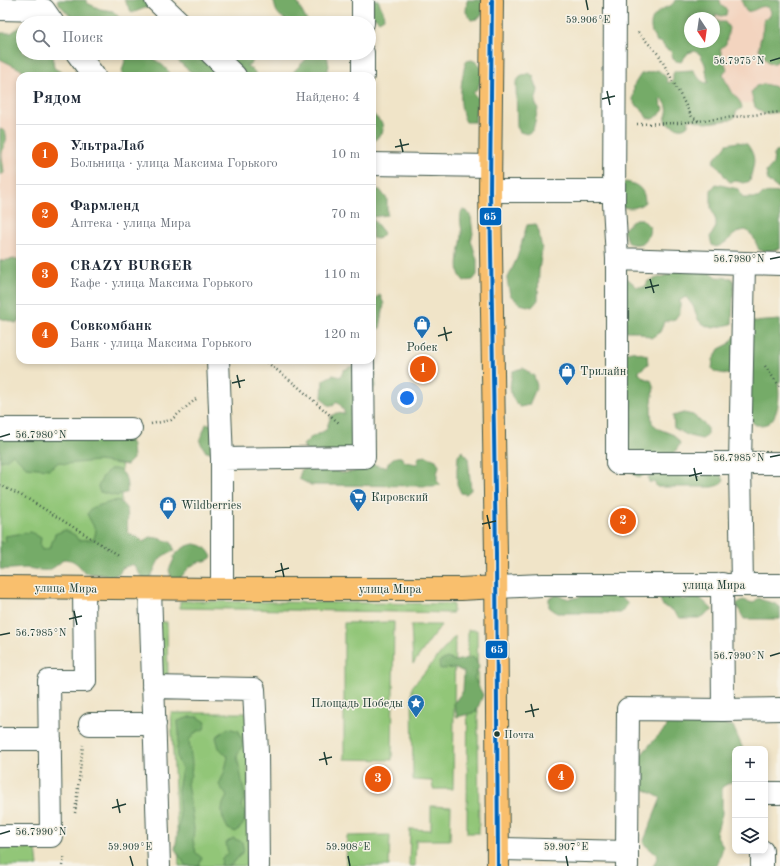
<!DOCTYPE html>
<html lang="ru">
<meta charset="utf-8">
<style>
body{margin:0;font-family:"Old Standard TT",serif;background:#f2f2f3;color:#1f2937}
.controls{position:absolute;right:12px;bottom:12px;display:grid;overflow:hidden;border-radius:8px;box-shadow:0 2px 6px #0003}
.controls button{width:36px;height:36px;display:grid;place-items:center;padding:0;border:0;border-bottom:1px solid #e0e1e3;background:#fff;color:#1f2937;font:20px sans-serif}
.compass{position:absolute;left:684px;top:12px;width:36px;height:36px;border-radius:50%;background:#fff;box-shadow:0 2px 6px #0003;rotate:167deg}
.you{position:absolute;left:407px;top:398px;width:14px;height:14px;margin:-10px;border:3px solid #fff;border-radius:50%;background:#1a73e8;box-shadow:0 0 0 6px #1a73e833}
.badge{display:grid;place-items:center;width:26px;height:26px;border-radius:50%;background:#ea580c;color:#fff;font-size:13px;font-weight:700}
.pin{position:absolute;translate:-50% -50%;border:2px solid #fff;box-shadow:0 1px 4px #0006}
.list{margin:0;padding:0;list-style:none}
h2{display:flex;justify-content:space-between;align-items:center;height:52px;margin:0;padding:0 16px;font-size:17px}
h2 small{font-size:13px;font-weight:400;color:#747a83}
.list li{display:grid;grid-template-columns:26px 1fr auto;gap:12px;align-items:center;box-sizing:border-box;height:60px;padding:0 16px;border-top:1px solid #e0e1e3}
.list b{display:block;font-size:15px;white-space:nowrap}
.list p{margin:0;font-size:13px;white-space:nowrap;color:#747a83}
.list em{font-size:13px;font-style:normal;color:#747a83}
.icon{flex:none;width:22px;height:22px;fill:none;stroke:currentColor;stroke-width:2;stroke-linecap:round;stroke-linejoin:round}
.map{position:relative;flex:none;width:780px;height:866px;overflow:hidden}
.search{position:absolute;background:#fff;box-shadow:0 2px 6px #0003;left:16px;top:16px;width:360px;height:44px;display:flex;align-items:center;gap:10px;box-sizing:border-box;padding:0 14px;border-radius:22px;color:#747a83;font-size:15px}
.panel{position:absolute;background:#fff;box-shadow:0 2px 6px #0003;left:16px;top:72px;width:360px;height:292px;border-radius:12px}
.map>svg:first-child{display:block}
.built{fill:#f3d4bf}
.green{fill:#92c678;stroke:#588256}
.forest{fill:#75ab68;stroke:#4a744e;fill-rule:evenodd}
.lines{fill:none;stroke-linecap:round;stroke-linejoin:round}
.minor-casing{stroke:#3e564a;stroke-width:24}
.major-casing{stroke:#3e564a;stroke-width:24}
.path{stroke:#3e564a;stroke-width:2.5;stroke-dasharray:1 3;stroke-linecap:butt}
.minor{stroke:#fff;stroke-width:22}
.major{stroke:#f9bf6d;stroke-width:22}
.bus-1-casing{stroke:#f7f3e8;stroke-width:7}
.bus-1{stroke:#0065bd;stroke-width:4}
.ticks{fill:none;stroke:#1f3d34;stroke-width:1.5}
.bus-dot{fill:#1f3d34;stroke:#f7f3e8;stroke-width:1.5}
.labels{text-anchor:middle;stroke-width:3;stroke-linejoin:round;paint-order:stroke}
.bus-label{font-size:11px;fill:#1f3d34;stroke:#f7f3e8;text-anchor:start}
.poi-label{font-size:12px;fill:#1f3d34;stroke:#f7f3e8;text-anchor:start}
.street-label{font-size:12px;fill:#1f3d34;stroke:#f7f3e8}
.ticks-label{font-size:10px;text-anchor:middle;fill:#1f3d34;stroke:#f7f3e8;stroke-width:3;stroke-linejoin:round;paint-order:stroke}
.line-badge{stroke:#f7f3e8;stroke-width:1.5}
.badge-label{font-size:11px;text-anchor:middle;font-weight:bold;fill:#fff}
</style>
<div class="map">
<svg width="780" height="866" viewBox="0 0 780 866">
<rect width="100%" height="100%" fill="#f7f3e8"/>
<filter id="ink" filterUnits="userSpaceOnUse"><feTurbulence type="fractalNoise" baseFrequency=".025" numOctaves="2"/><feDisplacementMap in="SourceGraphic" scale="8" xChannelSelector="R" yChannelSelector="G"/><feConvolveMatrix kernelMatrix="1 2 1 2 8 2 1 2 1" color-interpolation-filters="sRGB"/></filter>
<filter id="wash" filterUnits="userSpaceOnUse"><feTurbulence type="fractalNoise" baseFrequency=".012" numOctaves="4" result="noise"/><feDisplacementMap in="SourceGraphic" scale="16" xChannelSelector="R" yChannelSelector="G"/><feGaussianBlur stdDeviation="0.9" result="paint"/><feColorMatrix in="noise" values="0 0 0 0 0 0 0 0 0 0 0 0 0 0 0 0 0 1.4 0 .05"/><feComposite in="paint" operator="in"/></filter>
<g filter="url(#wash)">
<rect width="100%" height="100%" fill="#f0e4c8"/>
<path class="built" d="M 709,0 L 780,0 L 780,102 L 708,104 L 709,42 L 714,42 L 714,18 Z
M 0,40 L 23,53 L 33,76 L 20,76 L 20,288 L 0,289 Z"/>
<path class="green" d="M 122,428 L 120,556 L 0,554 L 0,429 Z
M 180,601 L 453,604 L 453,613 L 180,608 Z
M 159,622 L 167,622 L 168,681 L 160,682 Z
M 394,622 L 392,760 L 344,759 L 344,623 Z
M 411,625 L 441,625 L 413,664 Z
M 468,630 L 477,630 L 479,833 L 467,833 Z
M 455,636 L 453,789 L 433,789 L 432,781 L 413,780 L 412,687 Z
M 171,713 L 246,713 L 251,866 L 179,866 Z
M 431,806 L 451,807 L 450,840 L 416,840 L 415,866 L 409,866 L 410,829 L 431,830 Z
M 390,835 L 389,866 L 346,866 L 347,836 Z
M 0,848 L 36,849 L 38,866 L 0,866 Z"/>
<path class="forest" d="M 57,0 L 86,0 L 87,3 L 100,9 L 113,11 L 124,23 L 79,23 C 73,17 59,7 57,0 Z
M 124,0 L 166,0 L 163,6 L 145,8 L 132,13 Z
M 273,0 L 296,0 C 301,8 303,16 309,23 C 298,23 284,23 277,12 C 275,9 275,4 273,0 Z
M 355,0 L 378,0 L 383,11 L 384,18 L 379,21 Z
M 467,0 L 484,0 L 482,15 L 477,19 L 471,20 L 466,12 Z
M 675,0 L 695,0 L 697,1 L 700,0 L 720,0 L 721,5 L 727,10 L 726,15 L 721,16 L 716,14 L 715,18 L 719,22 L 725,22 L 729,28 L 726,44 L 720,49 L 727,69 L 723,75 C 725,81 729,85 731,90 C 734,97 741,99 742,108 L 736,112 L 735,117 L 730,120 L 706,123 L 691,119 L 688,122 L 688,125 C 681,132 674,126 666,123 L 665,119 C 669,110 668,106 662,98 L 660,100 L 661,105 L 664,108 L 663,111 L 654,119 L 647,118 L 642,109 L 636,105 L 633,100 L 634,85 L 641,74 L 658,70 L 666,77 L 668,83 L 673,80 L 673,74 L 675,71 L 693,70 C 698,76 700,83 708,83 L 705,64 L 700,54 L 694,51 L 688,53 L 681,62 L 676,61 L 673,59 L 671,51 L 666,49 L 661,42 L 657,42 C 649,31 648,19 660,11 C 665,7 673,7 675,0 ZM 690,18 L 714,18 L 714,42 L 690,42 Z
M 741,0 L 780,0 L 780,60 L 773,64 L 768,62 L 759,49 C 759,43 761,38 762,32 C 764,28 762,24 764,19 L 769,17 L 771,11 C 762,0 757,13 746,11 Z
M 23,25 L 23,53 L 55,53 L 53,60 L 54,68 L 61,72 L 63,76 L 29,76 L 28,73 L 0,59 L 0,33 L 11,33 Z
M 135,53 C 149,53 165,65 172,76 L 124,76 L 122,71 L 126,57 Z
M 170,53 L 229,55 L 230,53 L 249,53 L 254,59 L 251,64 L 246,65 L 254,71 L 257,76 L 229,76 L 216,71 C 213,73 210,75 207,76 C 192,79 180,61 170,53 Z
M 304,53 L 329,53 L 327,55 L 329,66 L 326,76 L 291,76 L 295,70 L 307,58 Z
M 472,60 L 478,63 L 483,72 L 478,88 L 473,93 L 478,98 L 483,101 L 482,106 L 476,109 L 475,122 L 466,122 C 457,105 461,80 466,61 Z
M 529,73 L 533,76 L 538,90 L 535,102 L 538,109 L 533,130 L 527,134 L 520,132 L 517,127 L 516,82 L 521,76 Z
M 764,84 L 780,88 L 780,112 L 764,114 L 755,107 L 751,93 L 756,86 Z
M 372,113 L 382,123 L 383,131 L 372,144 Z
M 0,129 L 5,131 C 9,142 4,143 2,153 C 1,156 4,168 4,173 L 0,175 Z
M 738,142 L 747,144 C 758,159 753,164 750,181 L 744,183 L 736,181 L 730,182 C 721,175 723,168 713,162 C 717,154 722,152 727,144 Z
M 780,150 L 780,187 L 777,188 L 768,181 L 766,172 L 773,164 L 774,155 L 777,151 Z
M 626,182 C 638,184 645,190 645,202 C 638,208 632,209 623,207 L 618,185 Z
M 716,184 L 738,189 L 743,198 L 758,198 C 767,189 769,194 780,192 L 780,249 L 765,251 L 759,250 L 753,236 L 746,230 C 732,231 730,243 716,247 L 712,245 L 710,237 L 716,227 L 716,221 L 711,207 L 711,190 Z
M 372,189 L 380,190 L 387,199 L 387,215 L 372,217 Z
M 462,210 L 467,211 L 471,217 L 473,234 L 471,240 L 477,260 L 477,275 L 473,280 L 464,281 C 462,279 460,276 459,273 C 456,260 462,245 462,232 C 461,224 459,218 462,210 Z
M 372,218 L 384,233 L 378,239 L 372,238 Z
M 635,219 L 642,219 L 650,227 C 649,241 642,247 628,243 L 623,230 Z
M 536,224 L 539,232 L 542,250 L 539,270 L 538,300 L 532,307 L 520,304 L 510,295 L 507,280 L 517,258 L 527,225 Z
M 15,259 L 20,259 L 20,321 L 16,323 L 0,318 L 0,261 Z
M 672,269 L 712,273 L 717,277 L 732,278 L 734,283 L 732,324 L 712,328 L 705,325 L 699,321 L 693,306 L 686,297 L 680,300 L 680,312 L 675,319 L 664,322 L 660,332 L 651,338 L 636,331 L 626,331 L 617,279 L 628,279 L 637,287 L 645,287 L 648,281 L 671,274 Z
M 380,295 L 384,304 L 380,328 L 372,331 L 372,300 Z
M 780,320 L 780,381 L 778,384 C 780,394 779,420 766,424 C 764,425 759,425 756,425 L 752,422 L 742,377 L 715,372 L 712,369 L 713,360 L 719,349 L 729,344 L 736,335 L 752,322 Z
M 631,351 L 647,355 L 648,364 L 638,372 L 644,378 L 651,380 L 654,388 L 651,409 L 652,423 L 659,429 L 674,435 L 680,443 C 674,458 665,460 652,468 C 647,471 644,475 639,478 L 632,473 L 628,463 L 617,355 Z
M 352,366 L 371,367 L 375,376 L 376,386 L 356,407 L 357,450 L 308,453 L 303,445 L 310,438 L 326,430 L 331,416 L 336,413 L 345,414 L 342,407 L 337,401 L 333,406 L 328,405 L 322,398 L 323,380 L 333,375 L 340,377 L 344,370 Z
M 523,368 L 534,376 L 537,386 L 529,405 L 520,407 C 508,397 509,385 513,371 Z
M 684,413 L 693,415 L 707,427 L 707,436 L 702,439 L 689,436 L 674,428 L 673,416 Z
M 206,424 L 214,424 L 217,453 L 206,452 L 200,442 L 203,432 Z
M 0,435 L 128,437 L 132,445 L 133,459 L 127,465 L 98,461 L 65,464 L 59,462 L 49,469 L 26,467 L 13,454 L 7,459 L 0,461 Z
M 462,451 L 468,457 L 471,490 L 466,494 L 461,493 L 457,484 L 457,470 L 458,456 Z
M 426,456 L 436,460 L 439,466 L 437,474 L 437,481 L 441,485 L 433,486 L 311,485 L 299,479 L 301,470 L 310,467 L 332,469 L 341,473 L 353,472 L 369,462 L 378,466 L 386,467 C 390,460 393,456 401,457 L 405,462 L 417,464 L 419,457 Z
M 110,469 C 126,468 127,479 127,492 L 117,496 L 100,492 L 98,487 L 103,476 Z
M 678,469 L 717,469 L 724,480 L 719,485 L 712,487 L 657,487 L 654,482 L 649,482 L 648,477 Z
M 118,500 C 120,502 123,504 125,507 C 130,512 126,526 128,533 L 137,537 L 144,542 L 150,537 L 157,538 L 171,542 L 175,551 C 171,552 166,554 163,556 C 155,562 155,574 147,581 L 141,576 L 133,564 L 122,568 L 119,574 L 112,576 L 85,573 C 79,565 74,559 64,559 C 47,575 46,570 26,568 C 17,568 9,570 0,569 L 0,541 L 2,543 L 6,542 L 5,536 L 31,532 L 41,538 L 40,545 L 42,550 L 50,548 L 55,534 L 65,530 L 75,535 L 78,540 L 94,539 L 96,531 L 87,514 L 93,507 Z
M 194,544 C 204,545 208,549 212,557 C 208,561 204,561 199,562 C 191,564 183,574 179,580 L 172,580 L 169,570 L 174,559 L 173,557 C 180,549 185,546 194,544 Z
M 617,594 L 628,604 L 621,613 L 557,613 L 549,607 L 549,598 L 557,595 L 569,599 L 589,595 Z
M 678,594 L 682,600 L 698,596 L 713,610 L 699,618 L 680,618 L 672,610 L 663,606 L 659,596 Z
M 758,598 C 767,603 773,601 780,607 L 780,619 L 744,619 L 736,604 L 743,600 L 753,603 Z
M 474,657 L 479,667 L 474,678 L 483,695 L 476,712 L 457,717 L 454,703 L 463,691 L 464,672 L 456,668 L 440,669 L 439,662 L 447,658 L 455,661 Z
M 664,715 L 733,726 L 743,749 L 735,749 L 735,780 L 722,787 L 722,814 L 716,834 L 723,847 L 717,866 L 653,866 L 658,856 L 643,843 L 661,798 L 636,785 L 635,762 L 654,740 L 667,727 Z
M 190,717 L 198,717 L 206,722 L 204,729 L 196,732 L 189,740 L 192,764 L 191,775 L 187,783 L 194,828 L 193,840 L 196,853 L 202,858 L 199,866 L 186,866 L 175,849 L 180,819 L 178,790 L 182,768 C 173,755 178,748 179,734 C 179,730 178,726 178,721 Z
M 228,728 L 239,731 L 243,744 L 237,756 L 245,796 L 241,806 L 246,813 L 244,823 L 236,832 L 228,829 C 221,815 219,810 227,796 L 219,785 L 224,773 L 228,757 L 219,748 L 216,737 Z
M 233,838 L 242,842 L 244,851 L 230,866 L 221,866 L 222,858 L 228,853 L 226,843 Z"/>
</g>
<g filter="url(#ink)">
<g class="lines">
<g class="minor-casing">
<path id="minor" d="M 156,0 L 180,23
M 615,0 L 614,204 L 617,259 L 617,463 L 780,463
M 0,9 L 44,10 L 53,23
M 363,23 L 363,0
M 77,53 L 94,76
M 211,53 L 235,76
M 363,76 L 363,53
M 372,164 L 490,166
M 490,191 L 614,191
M 617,259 L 780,264
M 218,360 L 222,459
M 0,429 L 131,429
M 722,584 L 723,710 L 780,709
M 742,585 L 740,464 L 744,263
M 496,587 L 542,585 L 780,585
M 150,589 L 159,866
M 222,589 L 222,459 L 364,457 L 363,360
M 153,687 L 254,689 L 257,753 L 258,866
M 90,724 L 155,724
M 0,739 L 50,739
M 765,793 L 780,793
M 0,836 L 51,836 L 49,681 L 85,681 L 84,588
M 498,849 L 627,852 L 627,866
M 762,851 L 762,866
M 627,852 L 628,709 L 723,710"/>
</g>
<g class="major-casing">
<path id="major" d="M 492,0 L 490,191 L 496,554 L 498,866
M 0,587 L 222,589 L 461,589 L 496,587"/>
</g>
<path class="path" d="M 638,32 L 659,55 L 692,117 L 699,121
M 637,124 L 679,123 L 780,112
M 264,360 L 296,385 L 340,424
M 765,366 L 780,387
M 151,424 L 171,420 L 196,399
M 0,485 L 28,499 L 120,556
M 75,813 L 83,745
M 62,866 L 65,855"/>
<use href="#minor" class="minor"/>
<use href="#major" class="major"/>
<g class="bus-1-casing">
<path id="bus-1" d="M 492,0 L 490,191 L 496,554 L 498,866"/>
</g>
<use href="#bus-1" class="bus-1"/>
</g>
</g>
<path class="ticks" d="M 586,0 L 588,10M 770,61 L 780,58M 607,91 L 610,105M 602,99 L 615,96M 400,139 L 403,152M 395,147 L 409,144M 770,259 L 780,257M 650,279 L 654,293M 645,288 L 659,285M 444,327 L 447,341M 438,336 L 452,332M 237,375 L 240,388M 232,383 L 245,380M 0,437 L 10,434M 770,457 L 780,455M 694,468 L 697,481M 689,476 L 702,473M 487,515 L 490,529M 482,524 L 496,521M 281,563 L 284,577M 275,572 L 289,568M 74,611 L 77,625M 69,619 L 82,616M 0,635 L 10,633M 770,656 L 780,653M 531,704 L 534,717M 525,712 L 539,709M 324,752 L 327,765M 319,760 L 332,757M 117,799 L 120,813M 112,808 L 126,804M 0,834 L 10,831M 130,856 L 133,866M 348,856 L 350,866M 566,856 L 568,866"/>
<defs>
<g id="shop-pin" transform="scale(0.9)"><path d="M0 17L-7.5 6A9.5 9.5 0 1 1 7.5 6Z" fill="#1f6fb2" stroke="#f7f3e8"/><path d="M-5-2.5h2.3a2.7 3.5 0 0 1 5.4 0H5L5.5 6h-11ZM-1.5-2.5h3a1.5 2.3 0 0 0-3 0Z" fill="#fff"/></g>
<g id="supermarket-pin" transform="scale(0.9)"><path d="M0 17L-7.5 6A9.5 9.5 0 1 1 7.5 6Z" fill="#1f6fb2" stroke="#f7f3e8"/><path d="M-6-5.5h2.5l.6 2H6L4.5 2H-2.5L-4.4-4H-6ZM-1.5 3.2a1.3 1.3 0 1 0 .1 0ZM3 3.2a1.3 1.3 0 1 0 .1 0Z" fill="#fff"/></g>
<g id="sight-pin" transform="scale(0.9)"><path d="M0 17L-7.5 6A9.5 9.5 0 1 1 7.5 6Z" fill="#1f6fb2" stroke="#f7f3e8"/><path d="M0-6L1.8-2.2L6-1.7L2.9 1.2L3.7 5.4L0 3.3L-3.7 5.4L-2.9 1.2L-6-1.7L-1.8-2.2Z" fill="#fff"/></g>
</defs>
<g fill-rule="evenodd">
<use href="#shop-pin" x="422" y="324"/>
<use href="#shop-pin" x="567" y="371"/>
<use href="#supermarket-pin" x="358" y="497"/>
<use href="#shop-pin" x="168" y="505"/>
<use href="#sight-pin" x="416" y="703"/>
</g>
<circle class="bus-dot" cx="497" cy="734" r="3.5"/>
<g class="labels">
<g class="bus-label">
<text x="504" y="738">Почта</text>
</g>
<g class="poi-label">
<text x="422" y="351" text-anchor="middle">Робек</text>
<text x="580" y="375">Трилайн</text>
<text x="371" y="501">Кировский</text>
<text x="181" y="509">Wildberries</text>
<text x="403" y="707" text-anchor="end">Площадь Победы</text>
</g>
<g class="street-label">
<text x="714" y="589">улица Мира</text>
<text transform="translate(66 588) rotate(1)" y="4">улица Мира</text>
<text x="390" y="593">улица Мира</text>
</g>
</g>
<g class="ticks-label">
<text x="588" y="23">59.906°E</text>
<text x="739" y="64">56.7975°N</text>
<text x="739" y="262">56.7980°N</text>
<text x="41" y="438">56.7980°N</text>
<text x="739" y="461">56.7985°N</text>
<text x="41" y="636">56.7985°N</text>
<text x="739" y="659">56.7990°N</text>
<text x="41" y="835">56.7990°N</text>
<text x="130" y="850">59.909°E</text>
<text x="348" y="850">59.908°E</text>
<text x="566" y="850">59.907°E</text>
</g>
<g class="line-badge">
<rect x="479" y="207" width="23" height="19" rx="4" fill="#0065bd"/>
<rect x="485" y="640" width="23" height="19" rx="4" fill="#0065bd"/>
</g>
<g class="badge-label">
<text x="490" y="220">65</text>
<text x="497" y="653">65</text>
</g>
</svg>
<div class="controls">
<button>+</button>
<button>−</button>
<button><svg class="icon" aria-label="layers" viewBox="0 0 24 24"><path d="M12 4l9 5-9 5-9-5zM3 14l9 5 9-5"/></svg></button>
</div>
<svg class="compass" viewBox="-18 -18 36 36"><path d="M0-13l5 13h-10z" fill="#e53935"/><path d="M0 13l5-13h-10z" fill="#747a83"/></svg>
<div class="you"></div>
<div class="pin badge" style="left:423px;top:369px">1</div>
<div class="pin badge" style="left:623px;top:521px">2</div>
<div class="pin badge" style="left:378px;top:779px">3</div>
<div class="pin badge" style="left:561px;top:777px">4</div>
<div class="search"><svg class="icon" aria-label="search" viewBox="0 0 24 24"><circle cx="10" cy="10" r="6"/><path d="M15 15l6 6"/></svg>Поиск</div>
<section class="panel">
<h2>Рядом<small>Найдено: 4</small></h2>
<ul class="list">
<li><span class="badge">1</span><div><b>УльтраЛаб</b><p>Больница · улица Максима Горького</p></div><em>10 m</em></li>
<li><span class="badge">2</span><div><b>Фармленд</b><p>Аптека · улица Мира</p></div><em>70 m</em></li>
<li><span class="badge">3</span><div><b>CRAZY BURGER</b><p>Кафе · улица Максима Горького</p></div><em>110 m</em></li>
<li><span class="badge">4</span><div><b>Совкомбанк</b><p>Банк · улица Максима Горького</p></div><em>120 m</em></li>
</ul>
</section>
</div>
